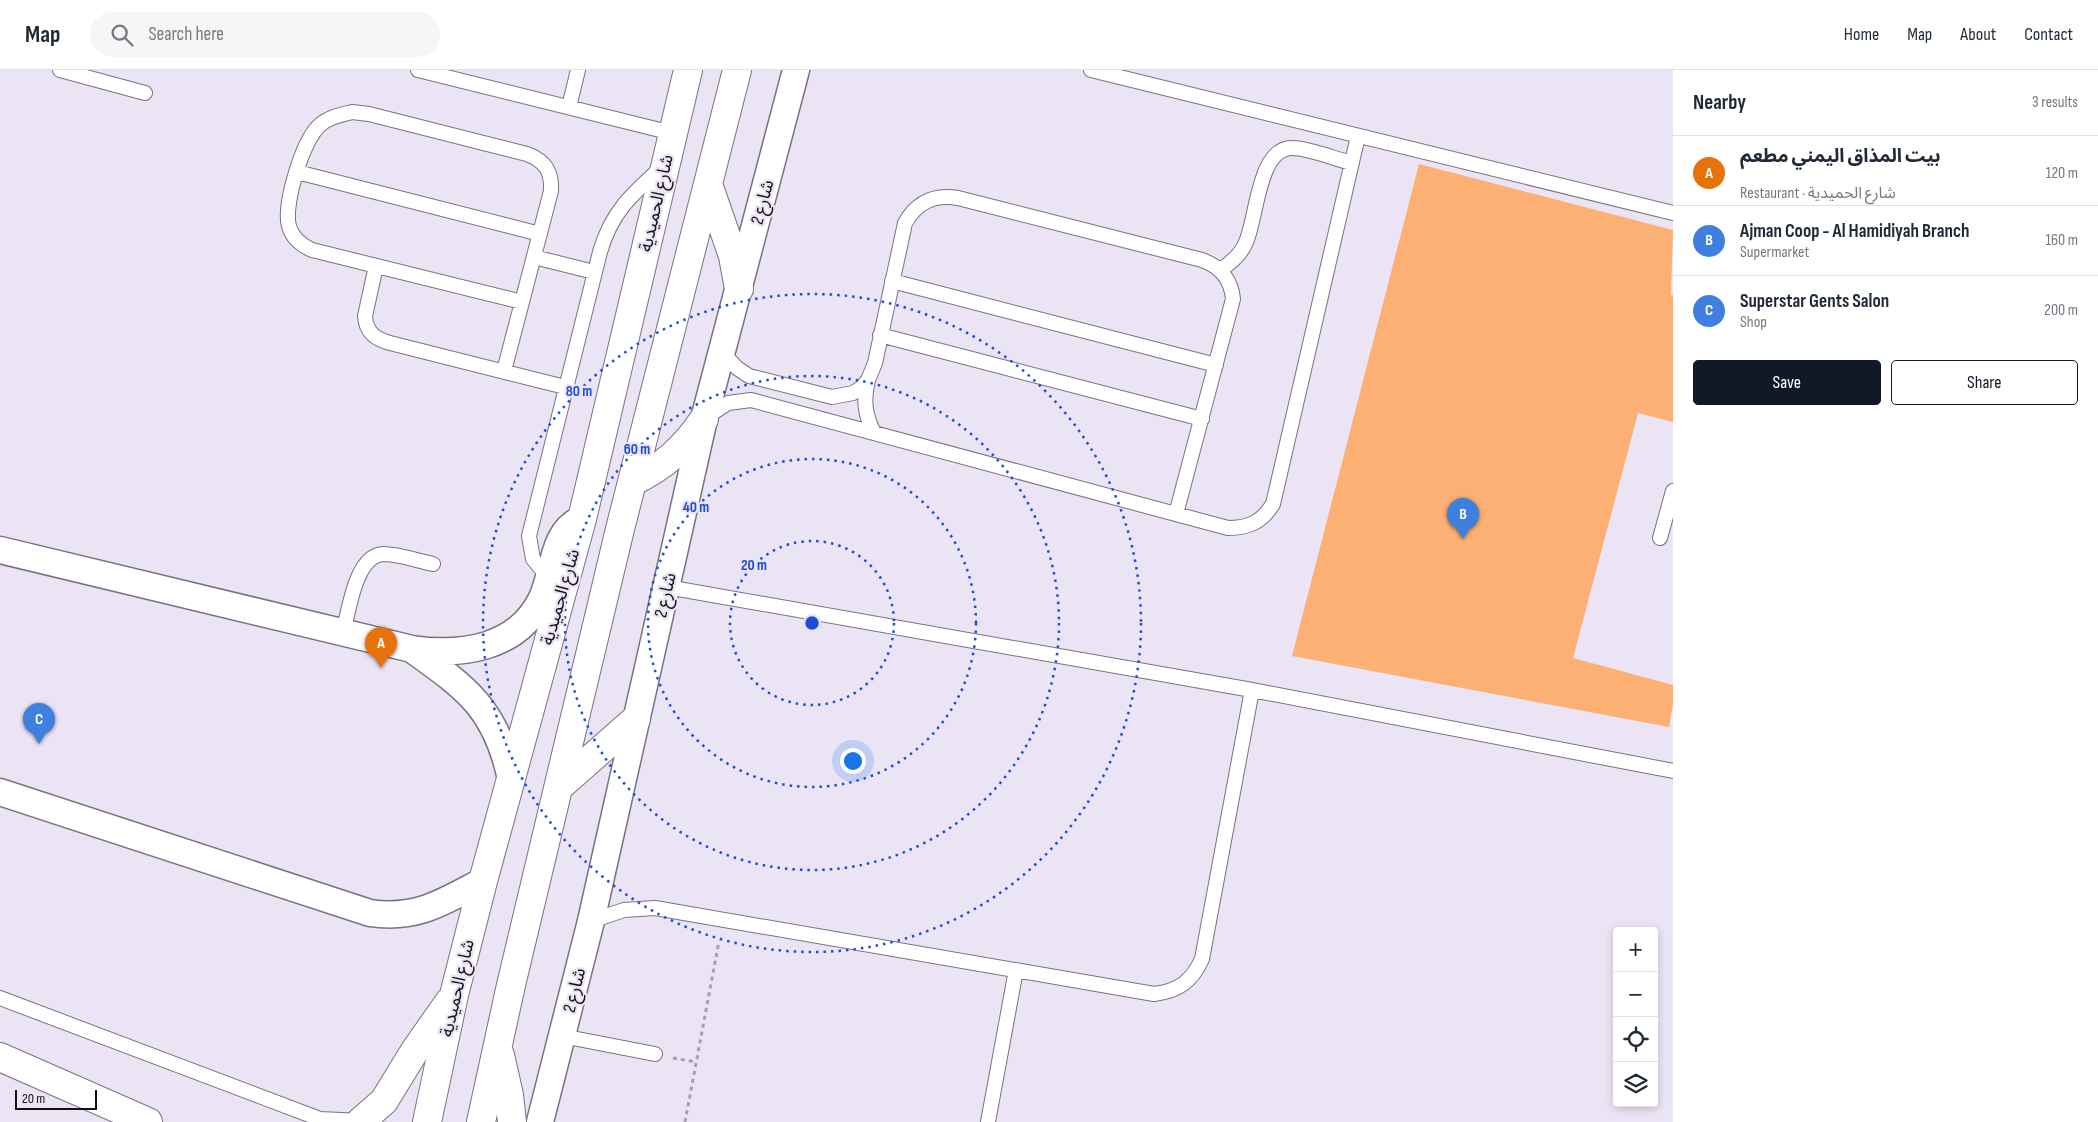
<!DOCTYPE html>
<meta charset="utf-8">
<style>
body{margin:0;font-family:"Sofia Sans Condensed","Noto Sans Arabic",sans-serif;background:#f6f6f7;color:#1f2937}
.controls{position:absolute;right:15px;bottom:15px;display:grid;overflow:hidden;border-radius:5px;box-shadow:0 2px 8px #0003}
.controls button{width:45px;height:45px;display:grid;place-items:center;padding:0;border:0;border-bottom:1px solid #e0e1e3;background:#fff;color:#1f2937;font:25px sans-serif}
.scale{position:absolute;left:15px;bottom:12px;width:82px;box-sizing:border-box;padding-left:5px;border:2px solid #131117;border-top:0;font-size:14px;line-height:18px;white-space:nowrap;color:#131117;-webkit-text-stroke:4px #ebe4f5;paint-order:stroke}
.you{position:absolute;left:852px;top:690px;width:18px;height:18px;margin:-12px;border:4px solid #fff;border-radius:50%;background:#1a73e8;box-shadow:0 0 0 8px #1a73e833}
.badge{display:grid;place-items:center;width:32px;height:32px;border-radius:50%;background:#111827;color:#fff;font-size:16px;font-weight:700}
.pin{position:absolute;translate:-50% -41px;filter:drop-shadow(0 1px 2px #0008)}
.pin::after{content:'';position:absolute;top:26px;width:18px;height:15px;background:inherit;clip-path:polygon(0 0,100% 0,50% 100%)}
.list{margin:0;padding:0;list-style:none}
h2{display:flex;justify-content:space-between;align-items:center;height:65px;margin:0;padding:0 20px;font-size:21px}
h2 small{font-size:16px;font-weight:400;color:#747a83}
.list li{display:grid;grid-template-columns:32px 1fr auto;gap:15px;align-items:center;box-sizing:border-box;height:70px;padding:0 20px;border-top:1px solid #e0e1e3}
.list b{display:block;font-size:19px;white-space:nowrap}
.list p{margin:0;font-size:16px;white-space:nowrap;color:#747a83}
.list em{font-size:16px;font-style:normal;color:#747a83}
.actions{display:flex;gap:10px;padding:15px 20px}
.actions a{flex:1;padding:11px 0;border:1px solid #111827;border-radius:5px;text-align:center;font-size:18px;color:#111827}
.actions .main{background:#111827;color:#fff}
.icon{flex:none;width:28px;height:28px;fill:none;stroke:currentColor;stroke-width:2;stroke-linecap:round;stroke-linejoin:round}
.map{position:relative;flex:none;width:1673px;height:1052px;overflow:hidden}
header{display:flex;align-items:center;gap:30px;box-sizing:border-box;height:70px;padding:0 25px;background:#fff;border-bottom:1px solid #e0e1e3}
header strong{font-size:24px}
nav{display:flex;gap:28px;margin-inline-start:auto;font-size:18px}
.search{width:350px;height:45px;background:#f6f6f7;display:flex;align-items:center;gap:12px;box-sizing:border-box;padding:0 18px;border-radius:28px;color:#747a83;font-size:19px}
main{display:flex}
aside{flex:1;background:#fff}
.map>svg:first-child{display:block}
.building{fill:#fcb073}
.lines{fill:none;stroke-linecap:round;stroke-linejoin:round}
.lane-casing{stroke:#797282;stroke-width:16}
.street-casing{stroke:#797282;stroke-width:29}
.secondary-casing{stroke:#797282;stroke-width:30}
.path{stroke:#a5a0ad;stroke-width:3;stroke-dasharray:4 4;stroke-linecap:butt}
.lane{stroke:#fff;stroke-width:14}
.street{stroke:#fff;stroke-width:26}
.secondary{stroke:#fff;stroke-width:28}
.ring{fill:none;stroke:#1d4ed8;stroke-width:2.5;stroke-dasharray:2.5 5}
.labels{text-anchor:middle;stroke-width:4.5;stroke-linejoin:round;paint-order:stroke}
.street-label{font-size:18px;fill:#131117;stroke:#ebe4f5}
.centre{fill:#1d4ed8;stroke:#ebe4f5;stroke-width:2.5}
.ring-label{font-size:15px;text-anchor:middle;font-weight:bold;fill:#1d4ed8;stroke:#ebe4f5;stroke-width:4.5;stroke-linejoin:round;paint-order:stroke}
</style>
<header>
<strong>Map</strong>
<div class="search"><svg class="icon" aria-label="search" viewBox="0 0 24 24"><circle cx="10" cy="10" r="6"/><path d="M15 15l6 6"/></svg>Search here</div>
<nav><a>Home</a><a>Map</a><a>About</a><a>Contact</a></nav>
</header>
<main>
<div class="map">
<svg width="1673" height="1052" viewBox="0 0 1673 1052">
<rect width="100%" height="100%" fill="#ebe4f5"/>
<path class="building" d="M 1419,94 L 1673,160 L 1671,225 L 1673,225 L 1673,352 L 1638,343 L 1573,588 L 1673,615 L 1673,634 L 1669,657 L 1292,586 Z"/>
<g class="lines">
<g class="lane-casing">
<path id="lane" d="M 60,0 L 145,23
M 418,0 L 672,63
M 1091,0 L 1673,143
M 569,37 L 578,0
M 352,42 L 369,44 L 527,84 C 545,91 552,101 551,121 L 522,232 L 312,180 C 301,175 292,168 289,156 C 283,135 303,69 320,55 C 329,47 340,45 352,42 Z
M 297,102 L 540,164
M 534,187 L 594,202
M 376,196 L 365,246 C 366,263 376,269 390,273 L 565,317
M 1220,200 C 1231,193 1241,185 1246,172 C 1257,148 1258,78 1292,78 C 1309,78 1335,89 1352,93
M 892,211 L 1216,295
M 880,265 L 1202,349
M 722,282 L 737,298 L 749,306 L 832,327 L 853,323 L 861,318 L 868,310 L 875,293 L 905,153 C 917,132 934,124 958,128 L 1202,190 C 1221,197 1231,209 1233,229 L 1176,444
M 504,301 L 522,232
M 868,310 C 863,330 865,345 874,363
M 705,348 L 728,333 L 751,330 L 1228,458 C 1249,458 1262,452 1273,434 L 1358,66
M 1660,468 L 1673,421
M 548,507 L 533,489 L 529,466 L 600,182 C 611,143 631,125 661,98
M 667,517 L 1252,620 L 1673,701
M 343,563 C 349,541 355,486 383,484 C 399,484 418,491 433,494
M 591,851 L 624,840 L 655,838 L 1154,924 C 1179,921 1192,911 1202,889 L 1252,620
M 0,928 L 320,1049 L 361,1051
M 562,966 L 655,984
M 988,1052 L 1016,900"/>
</g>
<g class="street-casing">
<path id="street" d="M 0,480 L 412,579 C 461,586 518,579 542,528 C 554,503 552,460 582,449
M 413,580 C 466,618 495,638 510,705
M 0,722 L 370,843 C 417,850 443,832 483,811
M 540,1052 L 591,851 L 704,349 L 796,0"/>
</g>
<g class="secondary-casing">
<path id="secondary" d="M 708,114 L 733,186 L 739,219
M 632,412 C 663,397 685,378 704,349
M 560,716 L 636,649
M 500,985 L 509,1025 L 512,1052
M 0,987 L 148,1052
M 360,1052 L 384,1031 L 414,982 L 449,932
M 427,1052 L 454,925 L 483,811 L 582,449 L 688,0
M 481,1052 L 511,915 L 620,459 L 737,0"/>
</g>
<path class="path" d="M 673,988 L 696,992
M 685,1052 L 719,871"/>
<use href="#lane" class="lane"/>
<use href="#street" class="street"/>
<use href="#secondary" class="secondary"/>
</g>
<g class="ring">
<circle cx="812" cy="553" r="82"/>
<circle cx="812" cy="553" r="164"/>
<circle cx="812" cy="553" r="247"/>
<circle cx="812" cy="553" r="329"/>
</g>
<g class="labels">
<g class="street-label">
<text transform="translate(762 132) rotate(-75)" y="6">شارع 2</text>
<text transform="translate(656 133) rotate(-77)" y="6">شارع الحميدية</text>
<text transform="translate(665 525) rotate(-77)" y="6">شارع 2</text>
<text transform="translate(560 527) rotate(-74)" y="6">شارع الحميدية</text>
<text transform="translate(457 918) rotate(-77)" y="6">شارع الحميدية</text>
<text transform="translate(574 920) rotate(-76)" y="6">شارع 2</text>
</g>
</g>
<circle cx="812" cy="553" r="8" class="centre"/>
<g class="ring-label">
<text x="579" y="326">80 m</text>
<text x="637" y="384">60 m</text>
<text x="696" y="442">40 m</text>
<text x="754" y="500">20 m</text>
</g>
</svg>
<div class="controls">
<button>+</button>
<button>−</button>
<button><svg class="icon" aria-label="locate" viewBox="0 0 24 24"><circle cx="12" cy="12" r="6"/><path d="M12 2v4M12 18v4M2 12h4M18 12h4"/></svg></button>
<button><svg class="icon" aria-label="layers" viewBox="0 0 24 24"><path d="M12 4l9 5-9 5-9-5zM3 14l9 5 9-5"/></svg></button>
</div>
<div class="scale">20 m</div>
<div class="you"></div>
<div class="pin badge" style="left:381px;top:598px;background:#e8710a">A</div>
<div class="pin badge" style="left:1463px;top:469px;background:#3f7fe0">B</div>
<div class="pin badge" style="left:39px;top:674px;background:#3f7fe0">C</div>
</div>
<aside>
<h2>Nearby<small>3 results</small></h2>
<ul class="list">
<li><span class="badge" style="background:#e8710a">A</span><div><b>بيت المذاق اليمني مطعم</b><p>Restaurant · شارع الحميدية</p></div><em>120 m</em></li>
<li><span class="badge" style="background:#3f7fe0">B</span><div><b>Ajman Coop - Al Hamidiyah Branch</b><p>Supermarket</p></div><em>160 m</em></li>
<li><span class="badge" style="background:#3f7fe0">C</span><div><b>Superstar Gents Salon</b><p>Shop</p></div><em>200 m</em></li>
</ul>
<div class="actions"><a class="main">Save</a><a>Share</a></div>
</aside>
</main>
